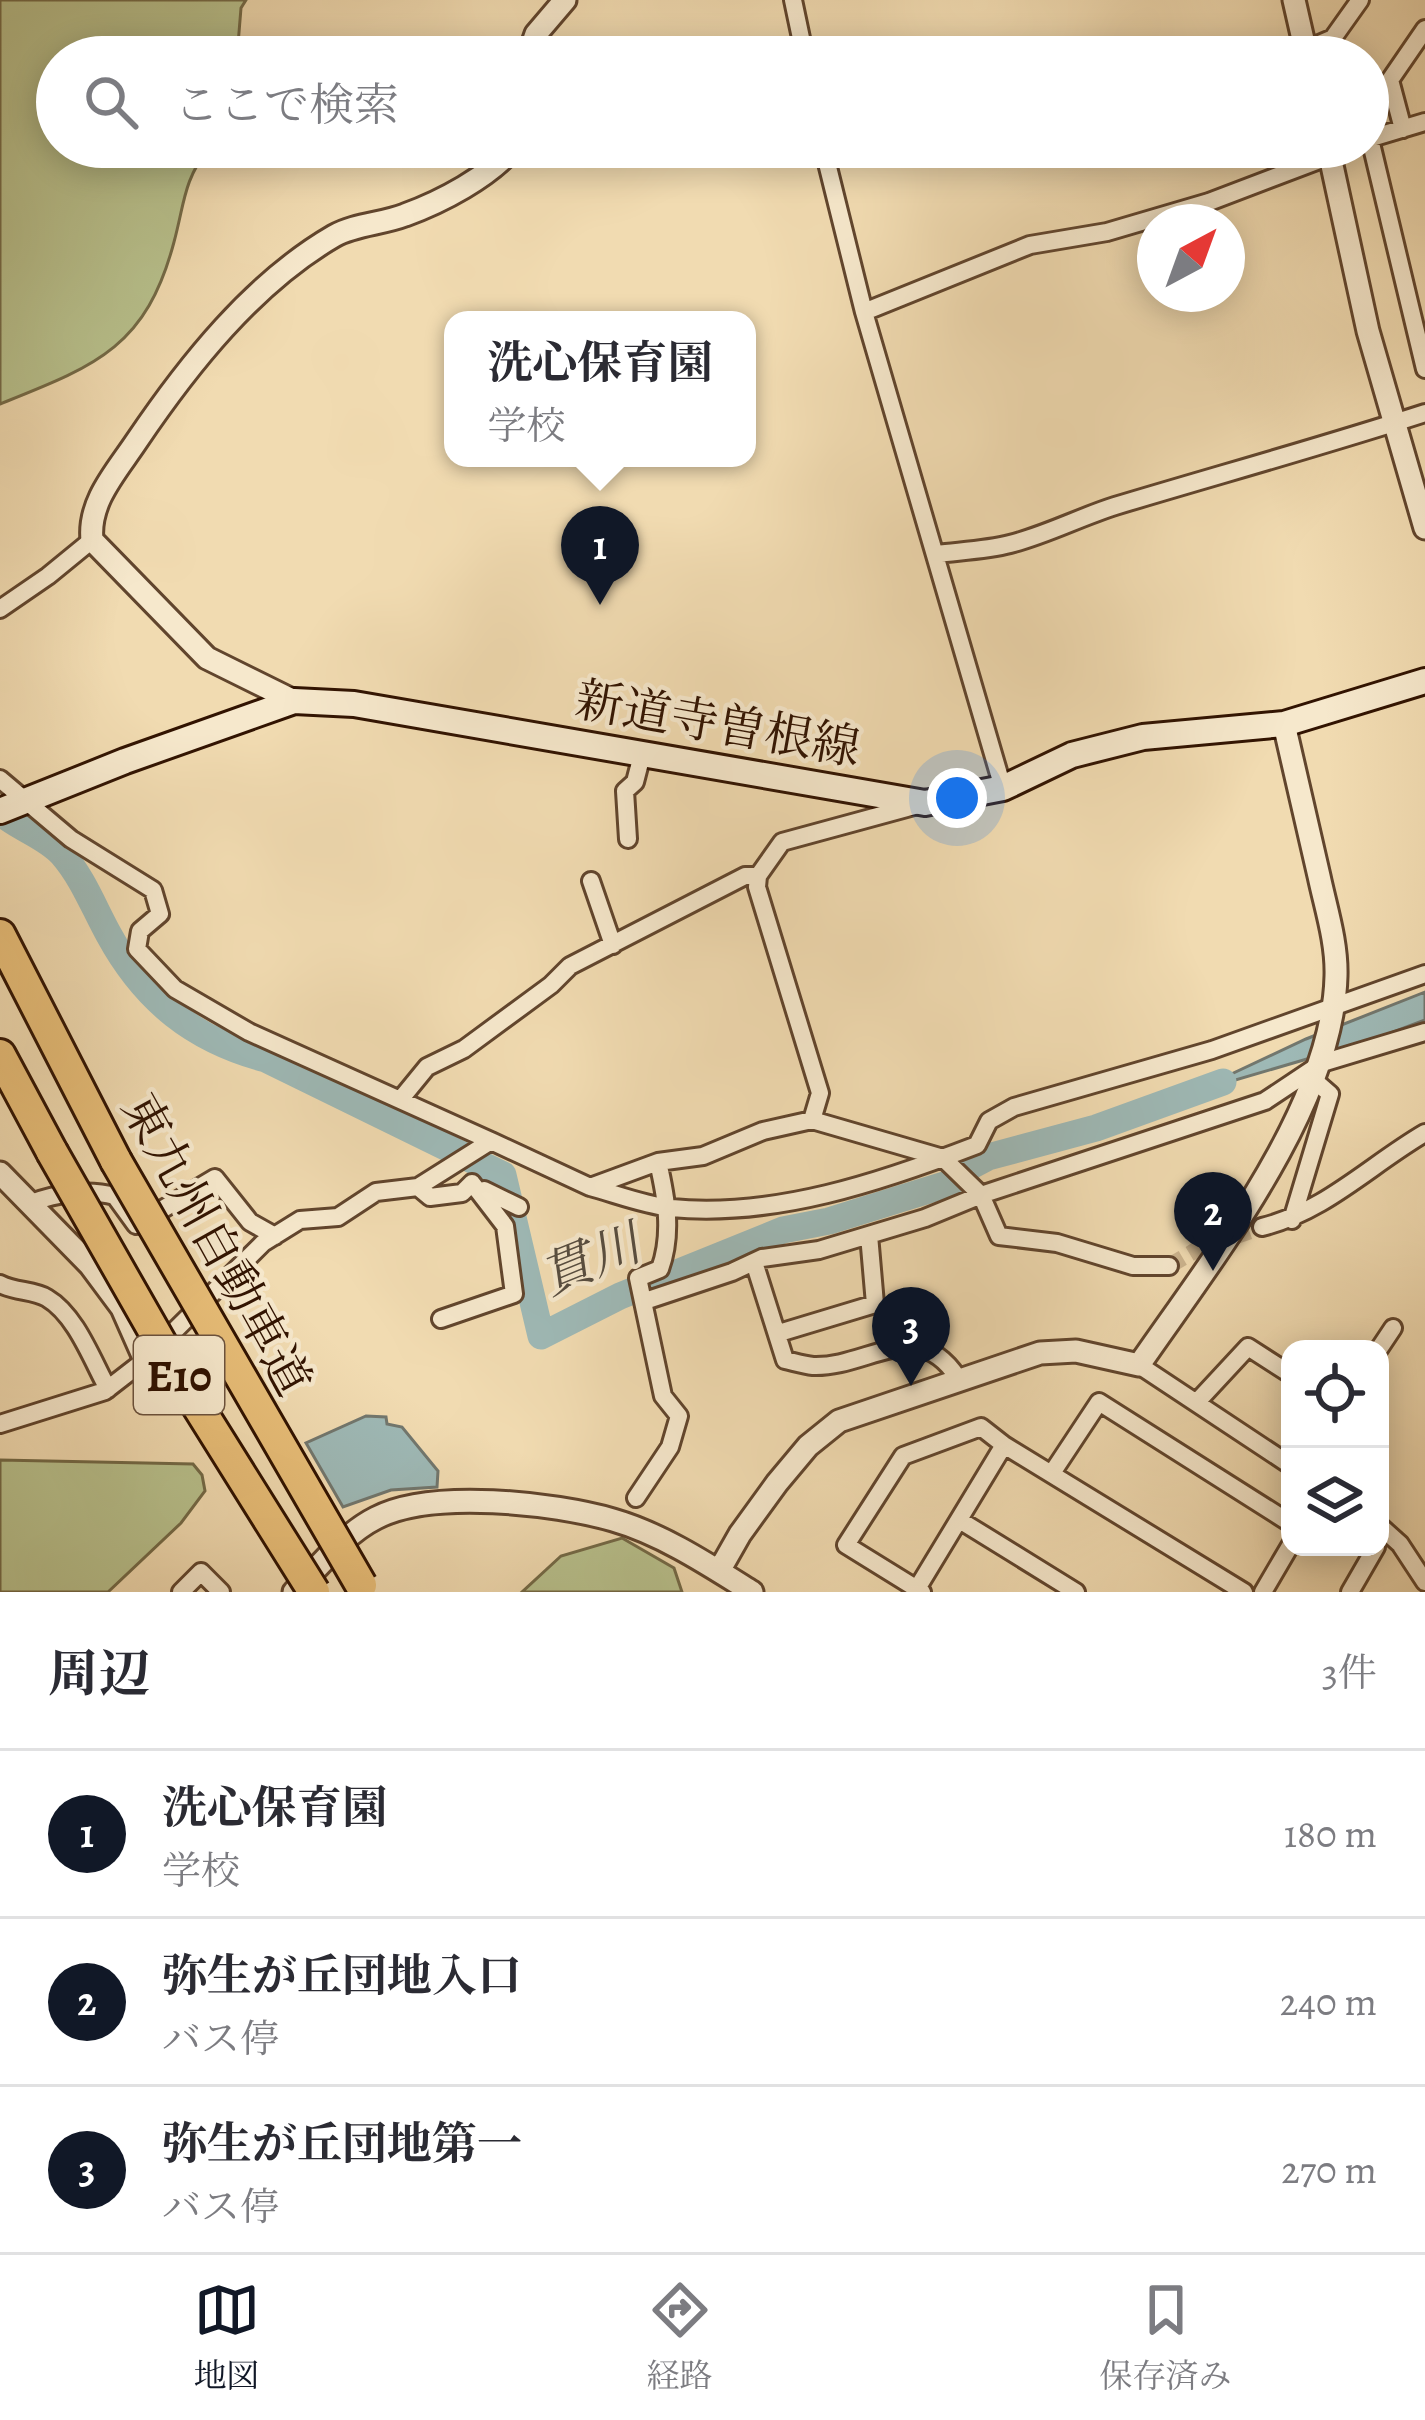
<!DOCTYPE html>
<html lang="ja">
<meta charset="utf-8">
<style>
body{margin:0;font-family:Alegreya,"Noto Serif JP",serif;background:#f2f2f3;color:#2b2b33}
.controls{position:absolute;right:36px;bottom:36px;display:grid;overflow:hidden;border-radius:24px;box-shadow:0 6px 30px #0003}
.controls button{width:108px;height:108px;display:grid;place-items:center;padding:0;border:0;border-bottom:3px solid #e1e1e2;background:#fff;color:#2b2b33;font:60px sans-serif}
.compass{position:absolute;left:1137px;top:204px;width:108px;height:108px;border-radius:50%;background:#fff;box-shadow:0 6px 30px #0003;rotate:41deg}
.you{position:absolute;left:957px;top:798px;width:42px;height:42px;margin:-30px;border:9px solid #fff;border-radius:50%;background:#1a73e8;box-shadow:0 0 0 18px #1a73e833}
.badge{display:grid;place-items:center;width:78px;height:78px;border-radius:50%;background:#111827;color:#fff;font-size:39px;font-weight:700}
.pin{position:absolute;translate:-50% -99px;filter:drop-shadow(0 3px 6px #0008)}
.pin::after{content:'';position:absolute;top:63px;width:42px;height:36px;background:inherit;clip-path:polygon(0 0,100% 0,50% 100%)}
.popup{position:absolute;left:444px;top:311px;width:312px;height:156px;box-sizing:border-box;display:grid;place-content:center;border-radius:24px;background:#fff;filter:drop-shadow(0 3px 9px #0005);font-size:39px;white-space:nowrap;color:#7c7c81}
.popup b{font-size:45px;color:#2b2b33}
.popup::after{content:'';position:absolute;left:50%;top:100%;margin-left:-24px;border:24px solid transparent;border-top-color:#fff}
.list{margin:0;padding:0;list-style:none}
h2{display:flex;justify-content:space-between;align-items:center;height:156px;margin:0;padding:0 48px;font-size:51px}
h2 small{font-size:39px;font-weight:400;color:#7c7c81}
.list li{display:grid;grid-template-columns:78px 1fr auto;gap:36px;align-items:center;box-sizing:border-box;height:168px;padding:0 48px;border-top:3px solid #e1e1e2}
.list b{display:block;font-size:45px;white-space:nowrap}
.list p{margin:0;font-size:39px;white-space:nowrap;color:#7c7c81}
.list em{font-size:39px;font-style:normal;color:#7c7c81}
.icon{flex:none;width:66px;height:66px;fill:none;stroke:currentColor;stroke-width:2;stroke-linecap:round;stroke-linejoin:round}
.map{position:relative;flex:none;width:1425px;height:1592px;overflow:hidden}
.search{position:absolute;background:#fff;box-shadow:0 6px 30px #0003;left:36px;right:36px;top:36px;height:132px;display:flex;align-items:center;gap:30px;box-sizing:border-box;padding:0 42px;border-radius:66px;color:#7c7c81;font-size:45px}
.sheet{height:660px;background:#fff}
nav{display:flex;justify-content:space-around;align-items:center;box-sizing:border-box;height:168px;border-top:3px solid #e1e1e2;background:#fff;font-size:33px;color:#7c7c81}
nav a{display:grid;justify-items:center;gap:6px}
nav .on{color:#111827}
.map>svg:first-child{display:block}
.green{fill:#b8c18d;stroke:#746a47;stroke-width:3}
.water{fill:#9eb9b6;stroke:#72776e;stroke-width:3}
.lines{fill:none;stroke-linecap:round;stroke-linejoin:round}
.river{stroke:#9eb9b6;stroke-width:27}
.minor-tunnel{stroke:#cbb38e;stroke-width:16;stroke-dasharray:16 8;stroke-linecap:butt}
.minor-casing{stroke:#61452d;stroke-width:22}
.tertiary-casing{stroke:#61452d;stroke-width:27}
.secondary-casing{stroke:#311301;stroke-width:30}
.motorway-casing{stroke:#311301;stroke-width:36}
.minor{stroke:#f6e8cc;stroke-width:16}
.tertiary{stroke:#f6e8cc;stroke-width:21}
.secondary{stroke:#f6e8cc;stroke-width:24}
.motorway{stroke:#e8be78;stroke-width:30}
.motorway-bridge-casing{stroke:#311301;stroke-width:36;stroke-linecap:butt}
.motorway-bridge{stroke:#e8be78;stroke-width:30}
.labels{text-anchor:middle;stroke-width:9;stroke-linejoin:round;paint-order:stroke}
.shield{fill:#f6e8cc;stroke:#6c533e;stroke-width:3}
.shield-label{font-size:45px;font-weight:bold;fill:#311301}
.street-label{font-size:48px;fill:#311301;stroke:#f6e8cc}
.water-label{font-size:51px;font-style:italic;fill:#574d40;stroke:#f6e8cc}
</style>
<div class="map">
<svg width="1425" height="1592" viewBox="0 0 1425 1592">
<rect width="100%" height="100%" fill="#f1dbb1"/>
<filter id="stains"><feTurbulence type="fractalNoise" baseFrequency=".00167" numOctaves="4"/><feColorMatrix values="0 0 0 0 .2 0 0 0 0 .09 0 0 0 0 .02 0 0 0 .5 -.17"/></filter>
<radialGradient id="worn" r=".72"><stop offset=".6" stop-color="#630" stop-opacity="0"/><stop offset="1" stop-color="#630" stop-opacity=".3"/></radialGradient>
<path class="green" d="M 0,0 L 246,0 L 241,8 L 237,57 L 57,57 L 57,147 L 209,147 C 183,182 185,201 174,242 C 146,348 95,366 0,404 Z
M 0,1460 L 193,1464 L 202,1475 L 205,1491 L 181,1523 L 108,1592 L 0,1592 Z
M 622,1538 L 674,1568 L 682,1592 L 522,1592 L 561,1556 Z"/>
<path class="water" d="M 1425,992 L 1425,1020 L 1375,1039 L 1191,1093 L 1306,1039 Z
M 366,1416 L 386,1417 L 387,1424 L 402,1427 L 438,1471 L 437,1487 L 391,1490 L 343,1507 L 306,1443 Z"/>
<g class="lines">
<path class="river" d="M 0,812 C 18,828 46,836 62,854 C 83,878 94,908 109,935 C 145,1001 194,1040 266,1059 L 503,1175 L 541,1336 L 620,1296 L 783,1230 L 829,1221 L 951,1183 L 969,1167 L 988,1157 L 1096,1128 L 1223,1082"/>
<path class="minor-tunnel" d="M 1169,1266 L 1196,1250 L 1262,1227"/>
<g class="minor-casing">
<path id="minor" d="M 793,0 L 805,57
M 1305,50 L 1333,38 L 1360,0
M 1403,129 L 1390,80 L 1425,29
M 1368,139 L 1425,122
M 1370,139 L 1425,369
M 823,147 L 864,312 L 1003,788
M 864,312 L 1030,245 L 1107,232 L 1209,202 L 1330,156
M 937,554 C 961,551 987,550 1010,544 C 1046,535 1080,517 1115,506 C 1218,475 1323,446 1425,413
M 0,609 L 48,576 L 92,540
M 0,779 L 71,839 L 153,890 L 160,914 L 140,931 L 137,949 L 175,989 L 249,1032 L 491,1141
M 628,839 L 625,791 L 635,782 L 643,751
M 591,881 L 613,945
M 400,1100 L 427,1067 L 464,1049 L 551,985 L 570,966 L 745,876 L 758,876
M 812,1120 L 820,1093 L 757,887 L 758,876 L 782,842 L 918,805
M 418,1187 L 430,1197 L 462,1193 L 472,1183 L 505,1226 L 514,1294 L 441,1319
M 590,1187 C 616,1194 644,1205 671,1208 C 774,1218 881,1182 977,1145 L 989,1121 L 1014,1107 L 1212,1050 L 1425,974
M 484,1190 L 519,1207
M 31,1203 C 57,1193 88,1189 115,1196 L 136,1225 L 215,1178 L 250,1222 L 275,1236
M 1292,1220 L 1330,1094 L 1315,1081
M 1262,1227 C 1326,1211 1370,1165 1425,1133
M 754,1262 L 785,1360 C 794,1362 804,1365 813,1366 C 868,1368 917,1315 958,1378
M 0,1284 C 15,1292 34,1290 47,1298 C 76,1315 92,1360 108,1389
M 645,1301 L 732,1272 L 762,1258 L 819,1250 L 925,1218 L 981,1195 L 1265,1101 L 1322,1063 L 1425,1032
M 779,1333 L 875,1304 L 869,1235
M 1379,1349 L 1393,1328
M 1139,1365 L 1290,1465
M 1196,1403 L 1248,1347 L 1290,1374
M 0,1424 L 105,1391 L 145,1360 L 263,1243 L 300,1220 L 338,1217 L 376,1192 L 418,1187 L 491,1141 L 590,1187 L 658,1162 L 703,1156 L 763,1131 L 812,1120 L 943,1158 L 981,1195 L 999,1236 L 1057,1243 L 1133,1266 L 1169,1266
M 1052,1473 L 1099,1402 L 1290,1523
M 636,1498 L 670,1447 L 679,1416 L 663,1396 L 638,1278 L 660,1269 C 673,1233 666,1197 658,1162
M 961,1521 L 1076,1592
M 1380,1526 L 1400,1544 L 1425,1582
M 181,1592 L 201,1572 L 221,1592
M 915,1592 L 1004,1445
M 922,1592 L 846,1545 L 903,1456 L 981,1427 L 1004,1445 L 1244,1592
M 1263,1592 L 1290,1546
M 1350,1592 L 1376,1547"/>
</g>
<g class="tertiary-casing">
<path id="tertiary" d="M 1294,0 L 1307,57
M 528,57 L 536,34 L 565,0
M 1328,147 L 1368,331 L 1425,528
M 294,701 L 207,658 L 92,540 C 88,502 116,472 136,442 C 188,365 253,283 334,236 C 355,224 382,224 405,215 C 441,202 489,177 514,147
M 0,1173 L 90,1265 L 122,1308 L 145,1360
M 719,1571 L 740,1534 L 777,1483 L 808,1446 L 839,1421 L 1040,1353 L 1076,1351 L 1139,1365 C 1212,1259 1333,1107 1336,976 C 1337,942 1326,909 1319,876 C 1307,826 1296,775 1284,724
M 294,1592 C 319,1567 344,1534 376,1518 C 431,1489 554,1503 613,1520 C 662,1534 709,1565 752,1592"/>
</g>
<g class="secondary-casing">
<path id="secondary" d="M 0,811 L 125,761 L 294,701 L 354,704 L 925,803 L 1003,788 L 1072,755 L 1143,737 L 1284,724 L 1425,681"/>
</g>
<g class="motorway-casing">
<path id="motorway" d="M 0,935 L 116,1161
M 0,1055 L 52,1152"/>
</g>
<use href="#minor" class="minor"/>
<use href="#tertiary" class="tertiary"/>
<use href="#secondary" class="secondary"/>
<use href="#motorway" class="motorway"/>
<g class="motorway-bridge-casing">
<path id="motorway-bridge" d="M 52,1152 L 187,1389 L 314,1592
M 116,1161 L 361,1585"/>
</g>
<use href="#motorway-bridge" class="motorway-bridge"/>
</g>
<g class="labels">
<rect class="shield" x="134" y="1336" width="90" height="78" rx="9"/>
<g class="shield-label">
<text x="179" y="1391">E10</text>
</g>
<g class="street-label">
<text transform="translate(718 723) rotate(10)" y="17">新道寺曽根線</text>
<text transform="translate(217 1244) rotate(61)" y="17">東九州自動車道</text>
</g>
<g class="water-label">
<text transform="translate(590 1259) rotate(-22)" y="18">貫川</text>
</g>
</g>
<rect width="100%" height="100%" filter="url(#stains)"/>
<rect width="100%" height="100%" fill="url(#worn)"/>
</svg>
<div class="controls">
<button><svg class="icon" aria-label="locate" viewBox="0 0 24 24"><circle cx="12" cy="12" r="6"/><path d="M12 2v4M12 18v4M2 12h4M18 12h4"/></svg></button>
<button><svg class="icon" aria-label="layers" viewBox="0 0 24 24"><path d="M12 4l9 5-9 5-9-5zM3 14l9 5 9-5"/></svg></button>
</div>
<svg class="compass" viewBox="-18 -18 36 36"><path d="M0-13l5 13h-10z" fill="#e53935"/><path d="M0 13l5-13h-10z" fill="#7c7c81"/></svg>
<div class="you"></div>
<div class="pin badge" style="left:600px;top:605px">1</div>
<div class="popup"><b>洗心保育園</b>学校</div>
<div class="pin badge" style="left:1213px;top:1271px">2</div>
<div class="pin badge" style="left:911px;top:1386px">3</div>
<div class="search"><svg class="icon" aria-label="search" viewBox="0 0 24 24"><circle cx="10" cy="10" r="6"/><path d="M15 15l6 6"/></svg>ここで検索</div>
</div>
<section class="sheet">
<h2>周辺<small>3件</small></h2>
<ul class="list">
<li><span class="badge">1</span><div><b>洗心保育園</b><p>学校</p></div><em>180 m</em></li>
<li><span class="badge">2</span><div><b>弥生が丘団地入口</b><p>バス停</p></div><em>240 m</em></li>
<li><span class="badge">3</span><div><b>弥生が丘団地第一</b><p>バス停</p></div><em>270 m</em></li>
</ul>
</section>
<nav>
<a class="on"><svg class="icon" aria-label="map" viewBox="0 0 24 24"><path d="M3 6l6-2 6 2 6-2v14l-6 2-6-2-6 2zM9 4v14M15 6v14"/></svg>地図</a>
<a><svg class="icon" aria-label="directions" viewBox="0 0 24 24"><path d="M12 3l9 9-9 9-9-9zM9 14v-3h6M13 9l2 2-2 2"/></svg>経路</a>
<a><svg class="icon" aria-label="saved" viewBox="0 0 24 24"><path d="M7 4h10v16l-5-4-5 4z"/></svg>保存済み</a>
</nav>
